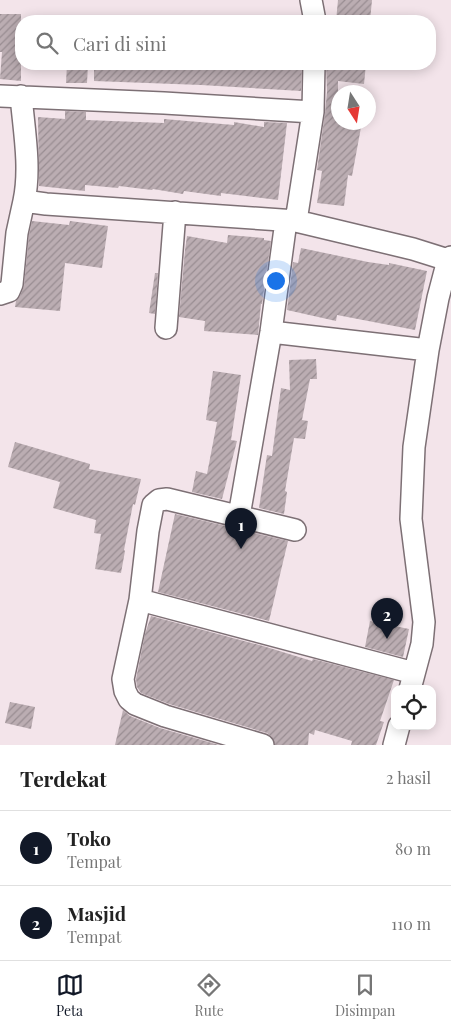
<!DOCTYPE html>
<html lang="id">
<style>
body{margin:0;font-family:"Playfair Display",serif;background:#f2f2f2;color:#222}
.controls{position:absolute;right:15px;bottom:15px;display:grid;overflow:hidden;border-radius:10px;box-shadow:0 2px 12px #0003}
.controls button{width:45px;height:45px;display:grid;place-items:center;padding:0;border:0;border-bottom:1px solid #e0e0e0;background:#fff;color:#222;font:25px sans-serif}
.compass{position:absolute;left:331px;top:85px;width:45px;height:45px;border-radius:50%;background:#fff;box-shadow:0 2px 12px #0003;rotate:168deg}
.you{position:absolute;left:275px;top:280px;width:18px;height:18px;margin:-12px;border:4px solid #fff;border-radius:50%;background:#1a73e8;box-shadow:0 0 0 8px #1a73e833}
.badge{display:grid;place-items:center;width:32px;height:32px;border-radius:50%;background:#111827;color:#fff;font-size:16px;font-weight:700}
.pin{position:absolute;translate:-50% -41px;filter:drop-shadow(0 1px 2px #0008)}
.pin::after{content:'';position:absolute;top:26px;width:18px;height:15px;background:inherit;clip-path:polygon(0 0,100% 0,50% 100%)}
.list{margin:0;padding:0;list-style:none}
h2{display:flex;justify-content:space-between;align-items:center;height:65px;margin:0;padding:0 20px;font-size:21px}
h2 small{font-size:16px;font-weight:400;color:#767676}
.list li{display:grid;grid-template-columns:32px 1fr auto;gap:15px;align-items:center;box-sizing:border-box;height:75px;padding:0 20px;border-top:1px solid #e0e0e0}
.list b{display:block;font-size:19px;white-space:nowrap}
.list p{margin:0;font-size:16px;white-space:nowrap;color:#767676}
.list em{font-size:16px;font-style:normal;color:#767676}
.icon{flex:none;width:28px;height:28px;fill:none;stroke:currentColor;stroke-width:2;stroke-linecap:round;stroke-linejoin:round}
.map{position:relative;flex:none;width:451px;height:745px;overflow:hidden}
.search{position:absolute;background:#fff;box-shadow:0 2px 12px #0003;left:15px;right:15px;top:15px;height:55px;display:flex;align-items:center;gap:12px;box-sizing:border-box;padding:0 18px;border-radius:20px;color:#767676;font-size:19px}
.sheet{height:215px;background:#fff}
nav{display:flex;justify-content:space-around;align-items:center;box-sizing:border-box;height:70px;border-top:1px solid #e0e0e0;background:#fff;font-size:14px;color:#767676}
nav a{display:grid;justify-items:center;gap:2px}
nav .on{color:#111827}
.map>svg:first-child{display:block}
.building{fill:url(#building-hatch)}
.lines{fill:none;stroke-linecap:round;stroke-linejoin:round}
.street-casing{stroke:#7d7075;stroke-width:24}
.street{stroke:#fff;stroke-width:21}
</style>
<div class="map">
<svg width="451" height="745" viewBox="0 0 451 745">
<defs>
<pattern id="building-hatch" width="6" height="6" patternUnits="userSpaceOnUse" patternTransform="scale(1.25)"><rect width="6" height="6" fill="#bbadb2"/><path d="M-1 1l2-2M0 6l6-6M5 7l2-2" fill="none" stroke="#998d92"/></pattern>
</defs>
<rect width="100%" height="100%" fill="#f3e4ea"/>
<path class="building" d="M 338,0 L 372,0 L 370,21 L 336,21 Z
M 0,14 L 21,14 L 21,81 L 0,79 L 2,52 L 0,52 Z
M 67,64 L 88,65 L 87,83 L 66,83 Z
M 94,64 L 302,64 L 301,91 L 201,85 L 94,81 Z
M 326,64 L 366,64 L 364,84 L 338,81 L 338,122 L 362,122 L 352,176 L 348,175 L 344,206 L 317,203 L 322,171 L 317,170 L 325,113 L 327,92 Z
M 65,111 L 86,112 L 86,120 L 164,123 L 164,119 L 234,125 L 234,122 L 264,127 L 264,122 L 287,123 L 278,200 L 221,193 L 221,196 L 184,191 L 183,194 L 153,189 L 152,190 L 119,186 L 118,188 L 85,185 L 85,191 L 39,186 L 38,117 L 65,119 Z
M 32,221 L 69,225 L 70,221 L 108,226 L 102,268 L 65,263 L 60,311 L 15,307 L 16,301 L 20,296 L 24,286 L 29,235 Z
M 228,235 L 264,238 L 264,240 L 271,241 L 262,304 L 261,304 L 258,335 L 204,331 L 205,321 L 179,317 L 185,250 L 187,236 L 227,243 Z
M 301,248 L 368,262 L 389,265 L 389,263 L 427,271 L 415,330 L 337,315 L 336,321 L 287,310 L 293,262 L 298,263 Z
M 155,273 L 158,273 L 155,314 L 149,313 Z
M 316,359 L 317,379 L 310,379 L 302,420 L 308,421 L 305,439 L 294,438 L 285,491 L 287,492 L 284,514 L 259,508 L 267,455 L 272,456 L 281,388 L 290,390 L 289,360 Z
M 213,371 L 241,375 L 231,440 L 237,441 L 222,499 L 192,492 L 196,471 L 207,474 L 217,422 L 206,420 Z
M 15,442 L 90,464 L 89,469 L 141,479 L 135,505 L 133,504 L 124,550 L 125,551 L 121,573 L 95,569 L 101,534 L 94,533 L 96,520 L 53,508 L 60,482 L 8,467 Z
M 175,514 L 288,541 L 269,621 L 158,592 Z
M 151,616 L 263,646 L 312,661 L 313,659 L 394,680 L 380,721 L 384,722 L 376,745 L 351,745 L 352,741 L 315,730 L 314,735 L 309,733 L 308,745 L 275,745 L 272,737 L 267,733 L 169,704 L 141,693 L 137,687 L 136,679 L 145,634 Z
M 370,621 L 409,629 L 403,657 L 365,647 Z
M 10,702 L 35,707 L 31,729 L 5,723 Z
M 123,710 L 130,716 L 160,728 L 219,745 L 115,745 Z"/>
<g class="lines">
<g class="street-casing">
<path id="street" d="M 311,0 L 315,21
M 0,96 L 164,103 L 313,112
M 21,96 C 24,130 31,168 24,201 L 46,204 L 296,221 L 413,249 L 448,260
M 296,221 L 313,112 L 314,64
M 0,294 L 9,291 L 12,284 L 17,233 L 24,201
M 166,328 L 175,212
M 271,332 L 428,350
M 239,516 L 271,332 L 286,221
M 140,600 L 414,673
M 410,689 L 422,644 L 424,622 L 411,519 L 414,447 L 428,350 L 438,298 L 448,260 L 451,257
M 263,745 L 165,716 L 135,704 L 129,699 L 125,691 L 123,679 L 140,600 L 148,531 L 153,505 L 159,500 L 167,499 L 295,530
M 394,745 L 399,726"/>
</g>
<use href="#street" class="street"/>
</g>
</svg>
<div class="controls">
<button><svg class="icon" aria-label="locate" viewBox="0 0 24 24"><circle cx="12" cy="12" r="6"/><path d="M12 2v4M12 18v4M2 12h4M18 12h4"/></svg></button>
</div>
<svg class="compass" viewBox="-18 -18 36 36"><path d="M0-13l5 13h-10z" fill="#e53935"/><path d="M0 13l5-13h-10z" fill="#767676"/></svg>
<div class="you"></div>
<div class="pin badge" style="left:241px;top:549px">1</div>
<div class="pin badge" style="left:387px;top:639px">2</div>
<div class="search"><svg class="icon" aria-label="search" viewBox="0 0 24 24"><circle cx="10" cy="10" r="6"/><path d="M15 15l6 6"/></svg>Cari di sini</div>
</div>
<section class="sheet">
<h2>Terdekat<small>2 hasil</small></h2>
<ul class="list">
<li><span class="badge">1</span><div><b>Toko</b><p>Tempat</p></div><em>80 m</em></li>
<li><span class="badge">2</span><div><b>Masjid</b><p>Tempat</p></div><em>110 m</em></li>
</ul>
</section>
<nav>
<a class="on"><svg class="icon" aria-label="map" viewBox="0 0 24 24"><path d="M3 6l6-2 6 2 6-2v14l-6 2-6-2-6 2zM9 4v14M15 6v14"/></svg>Peta</a>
<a><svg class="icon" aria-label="directions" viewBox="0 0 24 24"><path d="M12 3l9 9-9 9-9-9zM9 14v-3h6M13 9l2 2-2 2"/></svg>Rute</a>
<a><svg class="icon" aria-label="saved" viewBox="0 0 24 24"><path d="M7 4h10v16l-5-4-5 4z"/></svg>Disimpan</a>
</nav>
